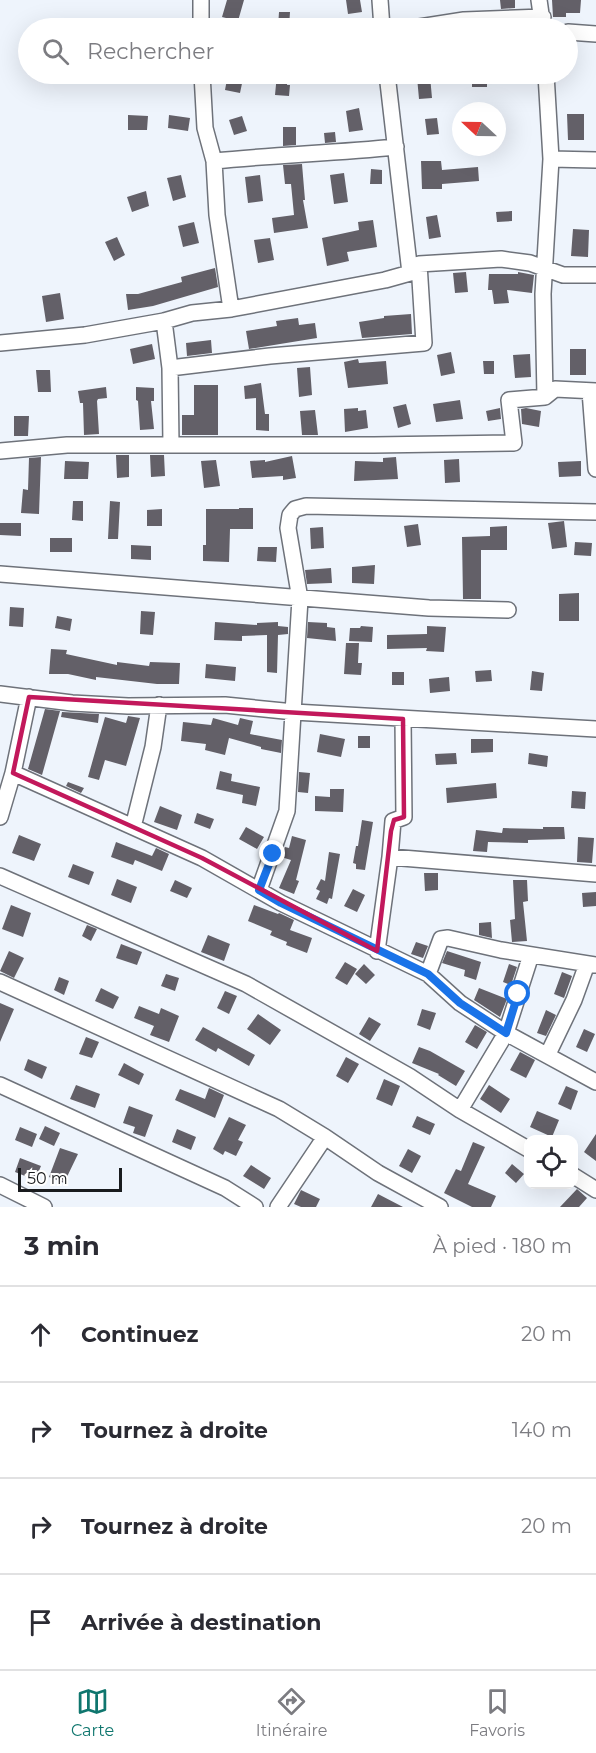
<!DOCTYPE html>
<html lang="fr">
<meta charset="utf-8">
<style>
body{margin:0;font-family:Montserrat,sans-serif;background:#f7f7f7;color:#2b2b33}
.controls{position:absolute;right:18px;bottom:18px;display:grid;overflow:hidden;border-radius:12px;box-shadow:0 6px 24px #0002}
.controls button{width:54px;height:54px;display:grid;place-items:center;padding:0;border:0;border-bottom:2px solid #e1e1e2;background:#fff;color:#2b2b33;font:30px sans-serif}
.compass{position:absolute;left:452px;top:102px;width:54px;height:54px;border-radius:50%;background:#fff;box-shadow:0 6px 24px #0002;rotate:292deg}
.scale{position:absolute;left:18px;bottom:15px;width:104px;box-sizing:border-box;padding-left:6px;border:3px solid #191b1e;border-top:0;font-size:16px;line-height:21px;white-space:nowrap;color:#191b1e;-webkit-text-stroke:4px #fff;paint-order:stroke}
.stop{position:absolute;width:18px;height:18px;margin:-14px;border:4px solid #1a73e8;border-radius:50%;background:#fff}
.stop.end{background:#1a73e8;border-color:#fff;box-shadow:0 2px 6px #0008}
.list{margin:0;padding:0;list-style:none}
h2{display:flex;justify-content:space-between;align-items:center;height:78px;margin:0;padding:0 24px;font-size:26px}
h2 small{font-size:20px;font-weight:400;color:#7c7c81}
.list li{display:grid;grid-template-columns:39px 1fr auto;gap:18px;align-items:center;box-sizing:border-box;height:96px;padding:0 24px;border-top:2px solid #e1e1e2}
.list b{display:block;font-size:22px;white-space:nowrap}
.list em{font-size:20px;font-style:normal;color:#7c7c81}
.icon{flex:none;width:33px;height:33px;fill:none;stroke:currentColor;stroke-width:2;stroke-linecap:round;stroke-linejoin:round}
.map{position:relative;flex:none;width:596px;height:1207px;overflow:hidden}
.search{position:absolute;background:#fff;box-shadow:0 6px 24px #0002;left:18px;right:18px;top:18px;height:66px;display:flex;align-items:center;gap:15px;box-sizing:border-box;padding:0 21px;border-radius:33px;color:#7c7c81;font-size:22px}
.sheet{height:462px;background:#fff}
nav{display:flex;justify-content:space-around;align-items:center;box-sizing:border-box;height:84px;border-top:2px solid #e1e1e2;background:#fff;font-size:16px;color:#7c7c81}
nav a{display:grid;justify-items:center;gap:3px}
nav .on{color:#0f766e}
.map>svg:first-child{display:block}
.building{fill:#636068}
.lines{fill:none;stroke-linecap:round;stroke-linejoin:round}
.street-casing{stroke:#6e727a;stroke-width:18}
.street{stroke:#fff;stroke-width:15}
.route{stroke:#1a73e8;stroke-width:8}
.marked{fill:none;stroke:#c2185b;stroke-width:4.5;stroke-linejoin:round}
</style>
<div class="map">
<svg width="596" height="1207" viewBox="0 0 596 1207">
<rect width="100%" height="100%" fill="#eef4fc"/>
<path class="building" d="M 227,0 L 244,0 L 238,21 L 222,17 Z
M 346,0 L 360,0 L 362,12 L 348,14 Z
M 500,0 L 515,0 L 515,8 L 501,9 Z
M 552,0 L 581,0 L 580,13 L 566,13 L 566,17 L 553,17 Z
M 279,12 L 290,12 L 289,27 L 278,27 Z
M 228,74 L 244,74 L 240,93 L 225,90 Z
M 277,74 L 288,75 L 287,85 L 290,85 L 289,96 L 275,95 Z
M 472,74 L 487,74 L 487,87 L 472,87 Z
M 430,76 L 432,98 L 419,99 L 417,77 Z
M 359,108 L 363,130 L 349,132 L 346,111 Z
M 567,114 L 584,114 L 584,140 L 568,140 Z
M 128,115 L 148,116 L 147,130 L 128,130 Z
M 169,115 L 190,118 L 188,131 L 168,128 Z
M 242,116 L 247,131 L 234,135 L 229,120 Z
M 437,118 L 439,134 L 427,135 L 425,119 Z
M 283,127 L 296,127 L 296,145 L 283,146 Z
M 335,132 L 336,142 L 325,143 L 324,133 Z
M 421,161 L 441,161 L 442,170 L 478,167 L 479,181 L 442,184 L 442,189 L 422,189 Z
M 302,164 L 305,200 L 303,200 L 308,228 L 274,233 L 272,218 L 294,215 L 291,184 L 285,184 L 283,165 Z
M 371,169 L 382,170 L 382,184 L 370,184 Z
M 344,173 L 348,202 L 334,204 L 330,175 Z
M 181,175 L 186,197 L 173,201 L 167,178 Z
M 260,175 L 263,201 L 248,203 L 245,177 Z
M 146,191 L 149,206 L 132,212 L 127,197 Z
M 512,211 L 512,221 L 497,222 L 496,212 Z
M 437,215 L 441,237 L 429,239 L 426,217 Z
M 373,220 L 377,247 L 347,252 L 349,261 L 327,266 L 322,238 L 359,230 L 358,222 Z
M 194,222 L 199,243 L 183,247 L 178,226 Z
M 573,229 L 589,230 L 588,257 L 571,256 Z
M 117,237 L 125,255 L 114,261 L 105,242 Z
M 270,238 L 274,260 L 258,263 L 254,240 Z
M 215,268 L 218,287 L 153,306 L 128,310 L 126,294 L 138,294 L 182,282 L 181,277 Z
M 466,272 L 468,292 L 455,293 L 453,273 Z
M 518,272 L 534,275 L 532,293 L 507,290 L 509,303 L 494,304 L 492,290 L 488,290 L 489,274 L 518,274 Z
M 60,293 L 64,319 L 46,322 L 42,296 Z
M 411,314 L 412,334 L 362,338 L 359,322 L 384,318 L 384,316 Z
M 298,318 L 299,325 L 315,323 L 317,338 L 249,349 L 246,331 L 277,326 L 276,321 Z
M 211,340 L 212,353 L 187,356 L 186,343 Z
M 152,344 L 155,359 L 133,364 L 130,349 Z
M 570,349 L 586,349 L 586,375 L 570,375 Z
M 451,352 L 455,373 L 441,376 L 437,355 Z
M 530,354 L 531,377 L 515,378 L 513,355 Z
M 358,359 L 359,363 L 386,361 L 388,384 L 348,388 L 344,362 Z
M 483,361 L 494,361 L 494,374 L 484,374 Z
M 310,367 L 312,395 L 299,397 L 297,368 Z
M 36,370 L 50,370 L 51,392 L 38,392 Z
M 261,383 L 265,414 L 269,414 L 269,431 L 256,430 L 256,398 L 245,399 L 244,386 Z
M 194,385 L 218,385 L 218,435 L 182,435 L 182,415 L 194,415 Z
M 106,387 L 107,398 L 98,399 L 97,401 L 99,434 L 84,435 L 83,403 L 80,403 L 78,391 Z
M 136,387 L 154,388 L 154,401 L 151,401 L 154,429 L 140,430 L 138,401 L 136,400 Z
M 460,400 L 463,419 L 436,422 L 433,404 Z
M 406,404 L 411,424 L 398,428 L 393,407 Z
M 358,408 L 358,411 L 366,410 L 368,428 L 345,432 L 344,409 Z
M 500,408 L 501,419 L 488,421 L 486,411 Z
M 526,408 L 541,411 L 539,427 L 522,424 L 521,409 Z
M 315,410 L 318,435 L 302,435 L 300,411 Z
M 14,416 L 29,416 L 28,436 L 14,436 Z
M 116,455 L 129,455 L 129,477 L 117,478 Z
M 150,455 L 164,455 L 165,476 L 151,477 Z
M 292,456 L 296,478 L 283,480 L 283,476 L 252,478 L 250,461 L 265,460 L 265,462 Z
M 41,457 L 39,514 L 21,513 L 23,489 L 28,490 L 29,458 Z
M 396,457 L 398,479 L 354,481 L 355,461 L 383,462 L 383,458 Z
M 459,459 L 460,482 L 445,483 L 444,460 Z
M 216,460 L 220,486 L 204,488 L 201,461 Z
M 65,461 L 89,462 L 88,479 L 64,479 Z
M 581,461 L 581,476 L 559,477 L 558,462 Z
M 73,501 L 83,501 L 83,521 L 72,520 Z
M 110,501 L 120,502 L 118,539 L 108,539 Z
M 239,508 L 253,508 L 253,529 L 230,529 L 229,562 L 203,561 L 203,545 L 206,545 L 206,509 L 239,509 Z
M 162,509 L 162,526 L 147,526 L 147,510 Z
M 564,521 L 567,547 L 552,549 L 548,523 Z
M 0,523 L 21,523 L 21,536 L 0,535 Z
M 418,524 L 421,545 L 407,547 L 404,526 Z
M 507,526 L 507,550 L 481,550 L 481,599 L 463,599 L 462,537 L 490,536 L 490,527 Z
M 323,527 L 324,548 L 311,549 L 310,528 Z
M 50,538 L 72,538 L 72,552 L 50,552 Z
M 575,542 L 592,543 L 591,556 L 574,555 Z
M 131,545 L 151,546 L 151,560 L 131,559 Z
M 258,547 L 277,547 L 276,562 L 257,561 Z
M 375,565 L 374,584 L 352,583 L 352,567 Z
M 331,568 L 332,583 L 307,584 L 305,570 Z
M 579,593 L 579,621 L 559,621 L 559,594 Z
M 10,607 L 24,608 L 23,627 L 9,626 Z
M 141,611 L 155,612 L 153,635 L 140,634 Z
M 57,616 L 72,619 L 70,631 L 55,628 Z
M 215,622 L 257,625 L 257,623 L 278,622 L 278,626 L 288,627 L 288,634 L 278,635 L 277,673 L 267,672 L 267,635 L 242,636 L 242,641 L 214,640 Z
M 308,622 L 327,623 L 327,627 L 335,628 L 336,641 L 307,638 Z
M 361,626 L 373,627 L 372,642 L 349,641 L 350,628 L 360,628 Z
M 427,626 L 446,627 L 444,652 L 426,651 L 427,648 L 387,649 L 387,635 L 427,634 Z
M 346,643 L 359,643 L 358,663 L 362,663 L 361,675 L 344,674 Z
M 51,649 L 67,650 L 66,654 L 117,665 L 117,662 L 149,666 L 150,662 L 180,663 L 179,684 L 157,684 L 96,677 L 96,680 L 68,674 L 49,674 Z
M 206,664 L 236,667 L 235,681 L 205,678 Z
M 491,670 L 492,681 L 476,682 L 475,671 Z
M 532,671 L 544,673 L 542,691 L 530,690 Z
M 392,672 L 404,672 L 404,685 L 392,685 Z
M 449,677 L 450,691 L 430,693 L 429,679 Z
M 45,709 L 60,711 L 42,775 L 28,769 Z
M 62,712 L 99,714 L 98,723 L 61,717 Z
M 128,716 L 140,718 L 126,766 L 105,760 L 99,780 L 88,777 L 105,717 L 126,723 Z
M 213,718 L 238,725 L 240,718 L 253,721 L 250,734 L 282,740 L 281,753 L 261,749 L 261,747 L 229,738 L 225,755 L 205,750 L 206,744 L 181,741 L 183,722 L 211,725 Z
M 320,734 L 345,739 L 341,757 L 317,752 Z
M 358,736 L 370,736 L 370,748 L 358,748 Z
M 471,739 L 493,739 L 493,752 L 471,753 Z
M 456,753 L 457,764 L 436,765 L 435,754 Z
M 529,753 L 548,756 L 547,767 L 528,764 Z
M 220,771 L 232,774 L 231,781 L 260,787 L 256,806 L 242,803 L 243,795 L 216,789 Z
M 299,772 L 310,773 L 308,793 L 298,792 Z
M 68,782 L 84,788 L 81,793 L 66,786 Z
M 496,783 L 497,798 L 447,803 L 446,788 Z
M 330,789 L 344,789 L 343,812 L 315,811 L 315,796 L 330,797 Z
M 572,791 L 586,792 L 585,809 L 571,808 Z
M 160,806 L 182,815 L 177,830 L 154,822 Z
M 197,813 L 214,819 L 210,829 L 194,823 Z
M 362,820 L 373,822 L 365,870 L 356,869 L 356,864 L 353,863 L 356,846 L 358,846 Z
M 246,827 L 264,837 L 257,849 L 239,839 Z
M 543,827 L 564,827 L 565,839 L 528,840 L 528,843 L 488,842 L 487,852 L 473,851 L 476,830 L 502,833 L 503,828 L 543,829 Z
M 19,835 L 41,844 L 34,861 L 12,853 Z
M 292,836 L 306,840 L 296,880 L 299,881 L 294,894 L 279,888 L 291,860 L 281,857 L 285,847 L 289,848 Z
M 578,837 L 594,838 L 592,863 L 577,862 Z
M 116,842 L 152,856 L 156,848 L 169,854 L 162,871 L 135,860 L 133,865 L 111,857 Z
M 329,852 L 340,854 L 332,899 L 329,898 L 327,904 L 316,899 L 320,891 L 316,889 L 321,879 L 325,881 Z
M 73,864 L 94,872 L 89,885 L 68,877 Z
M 424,873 L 438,873 L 438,890 L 425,891 Z
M 117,879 L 137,887 L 131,903 L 111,895 Z
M 175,880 L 192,888 L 187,898 L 170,891 Z
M 513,880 L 527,880 L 528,901 L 523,902 L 527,941 L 512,942 L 510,920 L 515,919 Z
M 353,889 L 365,895 L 357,912 L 344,906 Z
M 596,892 L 596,906 L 583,907 L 582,893 Z
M 11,905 L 31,913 L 23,937 L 2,929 Z
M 254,905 L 278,914 L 279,913 L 294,920 L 290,930 L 312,938 L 307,953 L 286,945 L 287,942 L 270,935 L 272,931 L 248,921 Z
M 491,922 L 492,938 L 479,935 L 479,923 Z
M 87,925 L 97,929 L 91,941 L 82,936 Z
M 208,935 L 230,944 L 224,961 L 201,952 Z
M 416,942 L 428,946 L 423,958 L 411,954 Z
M 121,944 L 142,952 L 137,965 L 116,958 Z
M 9,951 L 24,958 L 14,978 L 0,971 Z
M 447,951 L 481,962 L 476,980 L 464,976 L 465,970 L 442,963 Z
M 345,962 L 357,969 L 347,985 L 335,978 Z
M 364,964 L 375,975 L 366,984 L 355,974 Z
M 509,964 L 517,967 L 511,985 L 503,982 Z
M 562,972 L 572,976 L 564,998 L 554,994 Z
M 166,974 L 179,978 L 175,991 L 161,986 Z
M 59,977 L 69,981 L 64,995 L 54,990 Z
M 101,988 L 119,997 L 113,1009 L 95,1001 Z
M 479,988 L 507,999 L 500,1017 L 474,1000 Z
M 225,991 L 237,996 L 229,1014 L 217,1008 Z
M 0,1003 L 14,1009 L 0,1042 Z
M 139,1006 L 159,1014 L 161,1008 L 179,1016 L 169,1042 L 150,1035 L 154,1026 L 134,1018 Z
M 422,1009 L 436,1013 L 430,1030 L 417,1025 Z
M 546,1010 L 556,1015 L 546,1036 L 537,1033 Z
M 258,1014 L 281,1030 L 270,1045 L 247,1029 Z
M 369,1017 L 381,1024 L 370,1041 L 359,1034 Z
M 475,1025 L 487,1032 L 477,1049 L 465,1042 Z
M 203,1027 L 255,1055 L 249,1066 L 218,1048 L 216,1052 L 195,1040 Z
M 584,1029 L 595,1034 L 587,1052 L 576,1047 Z
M 86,1037 L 99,1042 L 92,1058 L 79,1054 Z
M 419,1047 L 430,1051 L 465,1071 L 456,1086 L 438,1075 L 439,1074 L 412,1063 Z
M 520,1052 L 535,1060 L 526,1078 L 510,1070 Z
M 346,1057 L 359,1064 L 348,1083 L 336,1076 Z
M 28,1059 L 47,1067 L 42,1079 L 24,1070 Z
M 124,1063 L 144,1074 L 139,1085 L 118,1075 Z
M 384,1079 L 400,1086 L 392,1106 L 376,1099 Z
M 76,1085 L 100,1094 L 95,1108 L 70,1099 Z
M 489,1085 L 510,1099 L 501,1113 L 480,1099 Z
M 566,1086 L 578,1091 L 571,1110 L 558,1104 Z
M 209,1088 L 224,1095 L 215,1118 L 175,1100 L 180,1089 L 205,1099 Z
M 129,1106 L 153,1115 L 145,1137 L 133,1133 L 135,1127 L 123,1123 Z
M 537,1111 L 559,1120 L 552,1137 L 530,1127 Z
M 417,1116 L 435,1124 L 430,1135 L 412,1127 Z
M 229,1117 L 246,1125 L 238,1140 L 243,1142 L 236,1156 L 225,1151 L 223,1155 L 213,1149 Z
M 45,1126 L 60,1133 L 54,1146 L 39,1139 Z
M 20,1127 L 37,1134 L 32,1147 L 15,1140 Z
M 177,1129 L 196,1137 L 191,1150 L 172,1142 Z
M 596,1134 L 596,1161 L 584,1152 Z
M 473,1142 L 485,1147 L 468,1184 L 496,1196 L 491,1207 L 472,1207 L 444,1193 L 456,1169 L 461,1171 Z
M 60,1148 L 78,1154 L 64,1183 L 49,1177 Z
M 408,1149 L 421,1156 L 412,1173 L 399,1166 Z
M 20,1158 L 41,1166 L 35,1180 L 15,1172 Z
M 512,1164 L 524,1174 L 516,1183 L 505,1173 Z
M 251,1165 L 271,1178 L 264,1189 L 243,1176 Z
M 577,1189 L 587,1198 L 579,1207 L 560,1207 Z
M 301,1190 L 320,1199 L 316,1207 L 301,1207 L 294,1204 Z
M 378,1194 L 403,1207 L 371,1207 Z"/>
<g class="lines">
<g class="street-casing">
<path id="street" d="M 380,0 L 382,28
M 539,0 L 543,28
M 201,28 L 201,0
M 413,28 L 464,20 L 543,17
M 568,32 L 596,34
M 202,74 L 205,128 L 214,161 L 217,215 L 231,309
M 387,74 L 410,273
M 551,159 L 596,160
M 214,161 C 275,155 335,153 396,147
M 164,321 L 170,368 L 171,445
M 0,343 L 85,335 L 164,321 L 192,313 L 231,309 L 385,280 L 410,273 L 419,264 L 501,259 L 530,263 L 563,275 L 596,275
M 170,368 L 270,356 L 424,343 L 419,264
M 590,391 L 596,469
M 545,397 L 543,294 L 551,159 L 546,74
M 0,451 L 67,445 L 374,445 L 514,443 L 509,400 L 545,397 L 555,389 L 596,391
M 0,574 L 429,608 L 508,610
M 0,694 L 72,703 L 128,706 L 225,705 L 294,712 L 596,729
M 13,773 L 202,858 L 281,903 L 428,974 L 460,1003 L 506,1033 L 596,1082
M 0,817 L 13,773 L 29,697
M 133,827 L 153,747 L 159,705
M 390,857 L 596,874
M 0,876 L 246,984 L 409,1076 L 460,1110 L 528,1149
M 259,890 L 287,811 L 300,599 L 288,528 L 290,515 L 295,509 L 306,506 L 596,512
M 377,951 L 390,857 L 393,821 L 404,817 L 403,719
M 428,974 L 441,939 L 448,938 L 501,950 L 596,965
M 0,982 L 279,1109 L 325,1137 L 378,1173 L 440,1207
M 548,1054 L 574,1000 L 587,964
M 0,1085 L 225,1188 L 255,1207
M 460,1110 L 506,1033 L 531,955
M 574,1176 L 596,1190
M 0,1185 L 44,1207
M 278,1207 L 325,1137"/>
</g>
<use href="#street" class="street"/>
</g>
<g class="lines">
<path class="route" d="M 273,854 L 259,890 L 281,903 L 428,974 L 460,1003 L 506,1033 L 518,994"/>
</g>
<path class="marked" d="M 29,697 L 403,719 L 404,817 L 394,820 L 391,831 L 377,951 L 202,858 L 13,773 Z"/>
</svg>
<div class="controls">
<button><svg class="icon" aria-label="locate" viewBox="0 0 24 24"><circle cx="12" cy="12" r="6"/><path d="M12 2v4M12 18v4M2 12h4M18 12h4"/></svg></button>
</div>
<svg class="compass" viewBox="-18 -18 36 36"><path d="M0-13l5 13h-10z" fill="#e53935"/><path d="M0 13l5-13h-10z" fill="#7c7c81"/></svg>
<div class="scale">50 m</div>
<div class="stop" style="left:518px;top:994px"></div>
<div class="stop end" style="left:273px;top:854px"></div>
<div class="search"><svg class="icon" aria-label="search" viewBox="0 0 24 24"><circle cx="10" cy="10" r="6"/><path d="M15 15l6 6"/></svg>Rechercher</div>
</div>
<section class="sheet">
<h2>3 min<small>À pied · 180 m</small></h2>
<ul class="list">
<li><svg class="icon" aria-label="ahead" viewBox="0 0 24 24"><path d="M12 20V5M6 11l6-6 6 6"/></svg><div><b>Continuez</b></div><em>20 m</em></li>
<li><svg class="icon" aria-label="right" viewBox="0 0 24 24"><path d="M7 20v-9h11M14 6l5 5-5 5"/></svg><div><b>Tournez à droite</b></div><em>140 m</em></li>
<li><svg class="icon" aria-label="right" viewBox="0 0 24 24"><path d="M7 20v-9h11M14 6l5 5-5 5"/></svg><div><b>Tournez à droite</b></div><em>20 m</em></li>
<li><svg class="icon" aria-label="arrive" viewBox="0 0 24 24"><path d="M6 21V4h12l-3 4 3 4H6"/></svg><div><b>Arrivée à destination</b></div></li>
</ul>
</section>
<nav>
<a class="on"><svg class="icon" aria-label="map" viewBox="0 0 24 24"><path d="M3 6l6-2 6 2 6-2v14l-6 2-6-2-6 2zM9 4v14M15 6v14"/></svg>Carte</a>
<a><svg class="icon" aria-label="directions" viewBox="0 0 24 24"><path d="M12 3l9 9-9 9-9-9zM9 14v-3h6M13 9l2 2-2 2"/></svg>Itinéraire</a>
<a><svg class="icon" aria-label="saved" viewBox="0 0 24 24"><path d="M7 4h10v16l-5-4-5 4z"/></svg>Favoris</a>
</nav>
